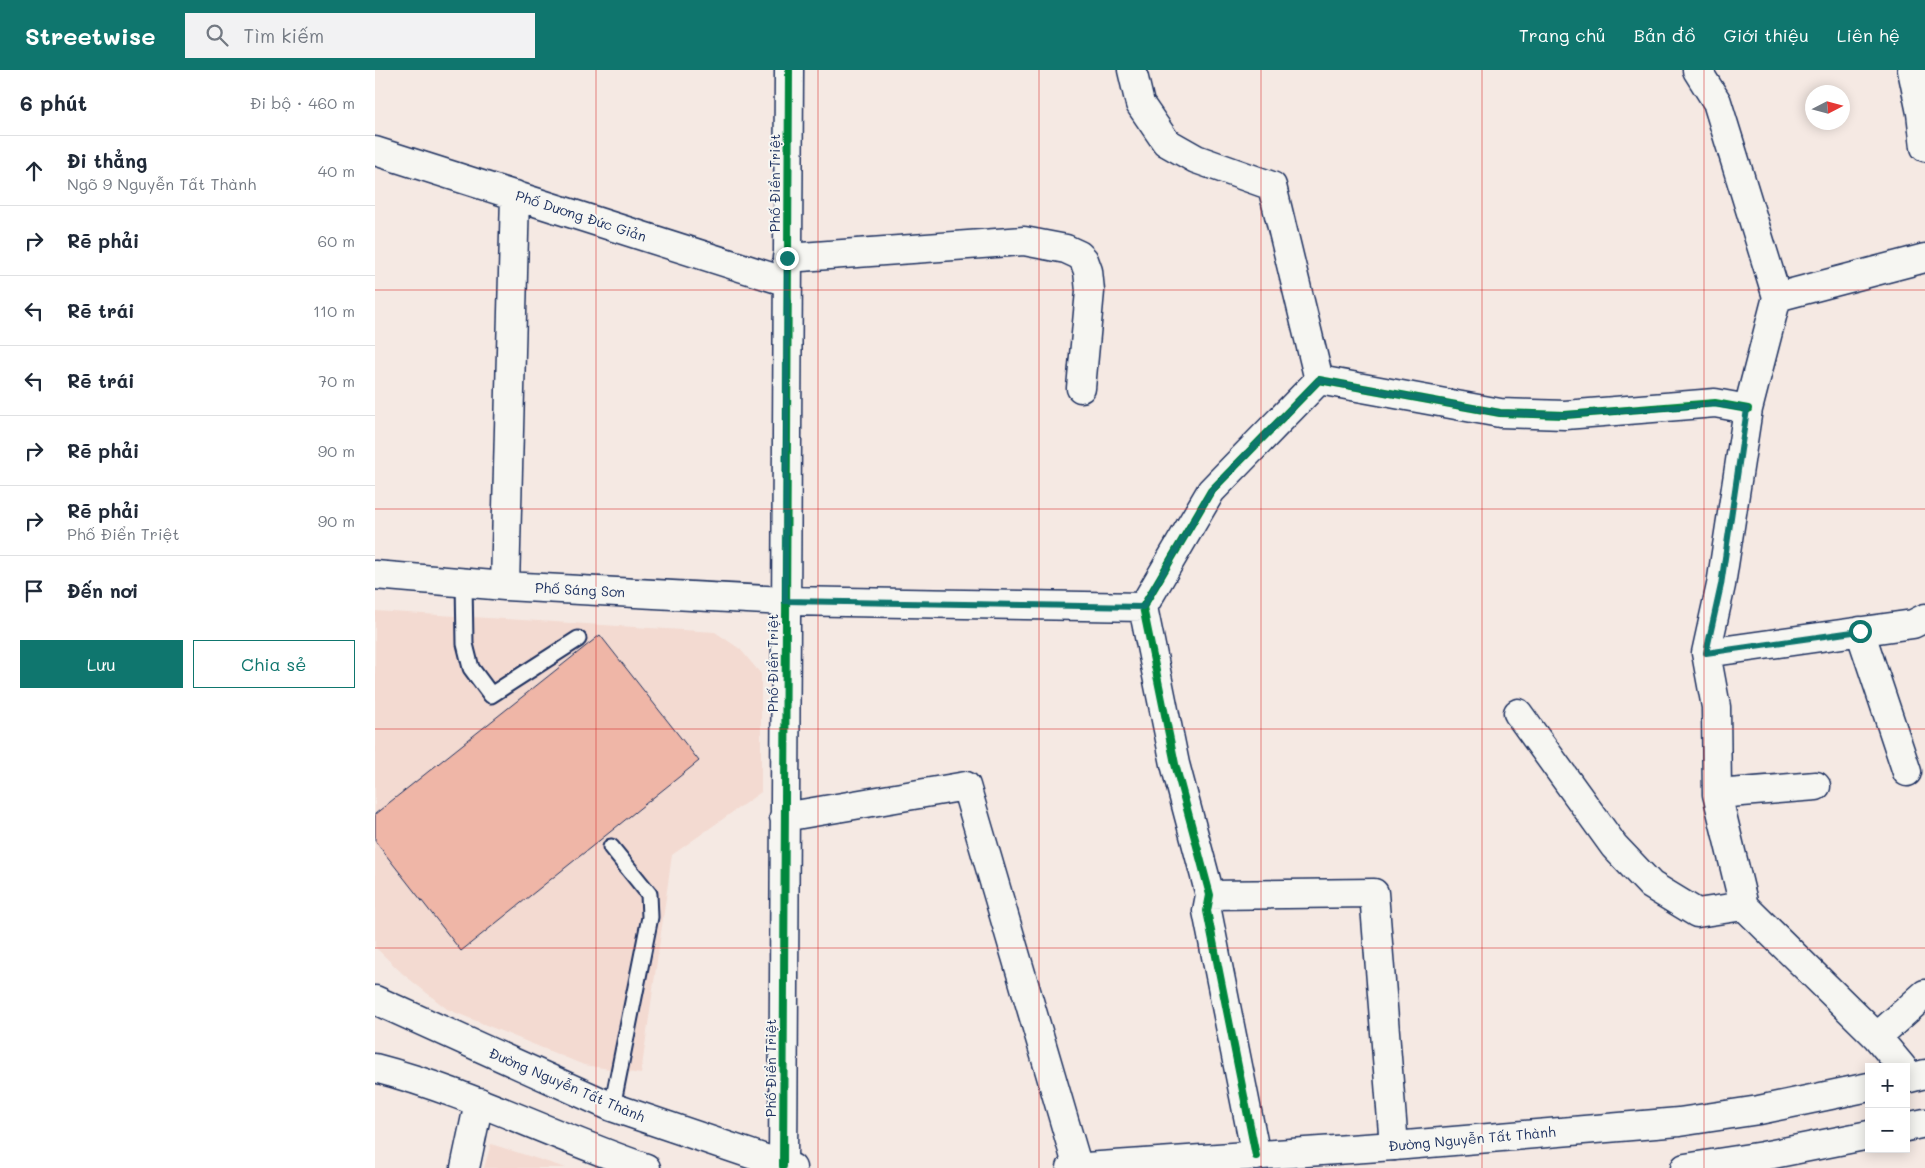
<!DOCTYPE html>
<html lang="vi">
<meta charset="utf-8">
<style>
body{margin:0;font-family:Mali,sans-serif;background:#f2f2f3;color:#1f2937}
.controls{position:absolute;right:15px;bottom:15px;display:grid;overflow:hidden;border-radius:0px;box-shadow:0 2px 12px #0003}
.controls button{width:45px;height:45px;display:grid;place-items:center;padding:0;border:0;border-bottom:1px solid #e0e1e3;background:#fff;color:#1f2937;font:25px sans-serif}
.compass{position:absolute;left:1430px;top:15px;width:45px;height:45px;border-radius:50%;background:#fff;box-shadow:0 2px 12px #0003;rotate:84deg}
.stop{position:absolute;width:15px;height:15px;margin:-11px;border:4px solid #0f766e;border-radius:50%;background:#fff}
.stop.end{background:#0f766e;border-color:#fff;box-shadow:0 1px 5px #0008}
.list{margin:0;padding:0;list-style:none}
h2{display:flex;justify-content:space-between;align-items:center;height:65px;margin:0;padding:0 20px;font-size:21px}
h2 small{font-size:16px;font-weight:400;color:#747a83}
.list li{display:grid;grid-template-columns:32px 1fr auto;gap:15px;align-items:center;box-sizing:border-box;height:70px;padding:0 20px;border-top:1px solid #e0e1e3}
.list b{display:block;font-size:19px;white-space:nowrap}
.list p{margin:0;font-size:16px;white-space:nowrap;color:#747a83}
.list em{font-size:16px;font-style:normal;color:#747a83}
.actions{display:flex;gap:10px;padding:15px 20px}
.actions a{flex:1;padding:11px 0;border:1px solid #0f766e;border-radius:0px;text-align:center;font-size:18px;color:#0f766e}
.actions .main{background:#0f766e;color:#fff}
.icon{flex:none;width:28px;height:28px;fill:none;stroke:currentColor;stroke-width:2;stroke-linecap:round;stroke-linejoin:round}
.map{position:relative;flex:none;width:1550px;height:1098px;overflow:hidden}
header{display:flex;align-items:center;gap:30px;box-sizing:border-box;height:70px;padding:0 25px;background:#0f766e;color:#fff}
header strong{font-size:24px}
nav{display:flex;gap:28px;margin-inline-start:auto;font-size:18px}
.search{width:350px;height:45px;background:#f2f2f3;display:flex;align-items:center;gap:12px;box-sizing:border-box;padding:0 18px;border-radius:0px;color:#747a83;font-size:19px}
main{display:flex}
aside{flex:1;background:#fff}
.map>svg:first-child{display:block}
.built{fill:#f3dad1}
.building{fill:#efb6a7;stroke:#1b2f5e}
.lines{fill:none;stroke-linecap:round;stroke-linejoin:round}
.lane-casing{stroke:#1b2f5e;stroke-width:19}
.street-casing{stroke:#1b2f5e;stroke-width:31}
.secondary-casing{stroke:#1b2f5e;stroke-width:31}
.lane{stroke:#f6f6f2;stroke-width:15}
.street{stroke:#f6f6f2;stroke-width:28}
.secondary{stroke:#f6f6f2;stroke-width:28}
.cycleway-casing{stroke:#f6f6f2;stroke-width:11}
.cycleway{stroke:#00873e;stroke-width:8}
.route{stroke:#0f766e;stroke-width:6}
.grid{fill:none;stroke:#d62828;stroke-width:1;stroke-opacity:0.55}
.labels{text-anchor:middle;stroke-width:4;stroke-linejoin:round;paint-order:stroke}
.street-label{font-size:14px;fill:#1b2f5e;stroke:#f6f6f2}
</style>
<header>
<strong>Streetwise</strong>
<div class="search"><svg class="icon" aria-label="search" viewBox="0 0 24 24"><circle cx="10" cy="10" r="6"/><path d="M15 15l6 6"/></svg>Tìm kiếm</div>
<nav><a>Trang chủ</a><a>Bản đồ</a><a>Giới thiệu</a><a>Liên hệ</a></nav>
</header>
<main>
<aside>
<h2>6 phút<small>Đi bộ · 460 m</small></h2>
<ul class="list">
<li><svg class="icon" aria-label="ahead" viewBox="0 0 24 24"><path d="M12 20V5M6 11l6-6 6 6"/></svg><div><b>Đi thẳng</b><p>Ngõ 9 Nguyễn Tất Thành</p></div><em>40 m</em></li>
<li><svg class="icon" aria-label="right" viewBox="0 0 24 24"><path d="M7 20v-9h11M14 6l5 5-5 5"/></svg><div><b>Rẽ phải</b></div><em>60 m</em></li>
<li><svg class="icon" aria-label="left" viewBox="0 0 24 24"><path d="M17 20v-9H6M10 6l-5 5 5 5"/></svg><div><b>Rẽ trái</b></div><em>110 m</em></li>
<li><svg class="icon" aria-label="left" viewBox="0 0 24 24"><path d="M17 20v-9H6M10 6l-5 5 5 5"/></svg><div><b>Rẽ trái</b></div><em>70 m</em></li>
<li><svg class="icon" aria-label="right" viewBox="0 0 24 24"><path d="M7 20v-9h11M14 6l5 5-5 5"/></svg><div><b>Rẽ phải</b></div><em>90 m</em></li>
<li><svg class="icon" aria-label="right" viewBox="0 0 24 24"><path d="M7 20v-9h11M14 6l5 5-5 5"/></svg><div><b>Rẽ phải</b><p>Phố Điển Triệt</p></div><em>90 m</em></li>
<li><svg class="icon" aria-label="arrive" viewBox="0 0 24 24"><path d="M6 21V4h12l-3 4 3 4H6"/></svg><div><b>Đến nơi</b></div></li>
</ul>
<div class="actions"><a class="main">Lưu</a><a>Chia sẻ</a></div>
</aside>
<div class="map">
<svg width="1550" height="1098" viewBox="0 0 1550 1098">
<rect width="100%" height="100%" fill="#f5e9e3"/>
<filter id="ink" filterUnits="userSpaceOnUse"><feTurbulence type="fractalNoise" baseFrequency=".02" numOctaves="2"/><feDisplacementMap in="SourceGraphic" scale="10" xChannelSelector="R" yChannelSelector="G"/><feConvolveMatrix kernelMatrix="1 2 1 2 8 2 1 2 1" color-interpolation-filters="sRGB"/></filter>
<g filter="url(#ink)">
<path class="built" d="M 0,541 L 340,562 L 365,579 L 386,604 L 386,722 L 297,785 L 266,1004 L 209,995 L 72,939 L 28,904 L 0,877 Z
M 116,1074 L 191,1098 L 192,1098 L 109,1098 Z"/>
<path class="building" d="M 225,565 L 324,691 L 86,881 L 0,771 L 0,744 Z"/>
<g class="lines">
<g class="lane-casing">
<path id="lane" d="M 89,512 L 90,574 L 96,598 L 116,625 L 203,569
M 236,777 L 274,824 L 275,847 L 237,1037"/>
</g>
<g class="street-casing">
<path id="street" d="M 757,0 L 765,34 L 791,72 L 821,89 L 897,116 L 944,310
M 1322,0 L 1342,32 L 1402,227 L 1373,339 L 1346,515 L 1331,583 L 1341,637 L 1342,724 L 1369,836 L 1502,967 L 1527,997
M 1537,0 L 1546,43 L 1550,77
M 0,81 L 412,212
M 412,188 L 649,171 L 691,179 L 704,185 L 709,190 L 713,201 L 715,221 L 706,318
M 1402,227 L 1550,188
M 0,505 L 130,516 L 411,531 L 768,537
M 130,516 L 140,125
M 1485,561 L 1532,702
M 1331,583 L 1538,554 L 1550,548
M 1143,643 L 1239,776 L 1276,815 L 1322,843 L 1369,836
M 1342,724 L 1441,716
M 409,747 L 591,716 L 703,1098
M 835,825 L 999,823 L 1019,1076
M 1502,967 L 1550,924
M 881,1086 L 832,841 L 835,825 L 800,694 L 768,537 L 836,421 L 944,310 L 1125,343 L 1190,345 L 1340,333 L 1373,339
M 408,1096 L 414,0
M 90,1098 L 104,1032"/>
</g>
<g class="secondary-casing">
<path id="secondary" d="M 0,930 L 237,1037 L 417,1098
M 0,998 C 93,1022 180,1067 271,1098
M 1531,1009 L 1550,1004
M 1531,1057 L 1550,1053
M 696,1098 L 1019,1076 L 1304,1052 L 1384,1040 L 1494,1017
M 1310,1098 L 1388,1086 L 1494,1065"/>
</g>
<use href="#lane" class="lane"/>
<use href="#street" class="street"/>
<use href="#secondary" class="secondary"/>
<g class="cycleway-casing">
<path id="cycleway" d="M 881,1086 L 832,841 L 835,825 L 800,694 L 768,537 L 836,421 L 944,310 L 1125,343 L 1190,345 L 1340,333 L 1373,339
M 408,1096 L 414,0"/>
</g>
<use href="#cycleway" class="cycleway"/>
</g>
</g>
<g class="lines" filter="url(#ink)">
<path class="route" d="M 412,188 L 410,531 L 768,537 L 836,421 L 944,310 L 1125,343 L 1190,345 L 1340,334 L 1372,339 L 1346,515 L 1331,583 L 1485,561"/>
</g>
<path class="grid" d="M 221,0 L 221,1098M 443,0 L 443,1098M 664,0 L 664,1098M 886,0 L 886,1098M 1107,0 L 1107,1098M 1329,0 L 1329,1098M 0,220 L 1550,220M 0,439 L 1550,439M 0,659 L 1550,659M 0,878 L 1550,878"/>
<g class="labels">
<g class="street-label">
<text transform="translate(400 113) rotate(-90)" y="5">Phố Điển Triệt</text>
<text transform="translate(206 146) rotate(18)" y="5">Phố Dương Đức Giản</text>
<text transform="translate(205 520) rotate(3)" y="5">Phố Sáng Sơn</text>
<text transform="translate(398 593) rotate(-90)" y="5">Phố Điển Triệt</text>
<text transform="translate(396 998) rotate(-90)" y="5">Phố Điển Triệt</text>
<text transform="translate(192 1015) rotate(23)" y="5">Đường Nguyễn Tất Thành</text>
<text transform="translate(1097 1069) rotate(-5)" y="5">Đường Nguyễn Tất Thành</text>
</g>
</g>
</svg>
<div class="controls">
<button>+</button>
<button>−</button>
</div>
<svg class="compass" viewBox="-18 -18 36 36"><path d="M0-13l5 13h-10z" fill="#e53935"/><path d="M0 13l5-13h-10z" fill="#747a83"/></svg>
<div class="stop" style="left:1485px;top:561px"></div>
<div class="stop end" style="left:412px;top:188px"></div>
</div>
</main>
